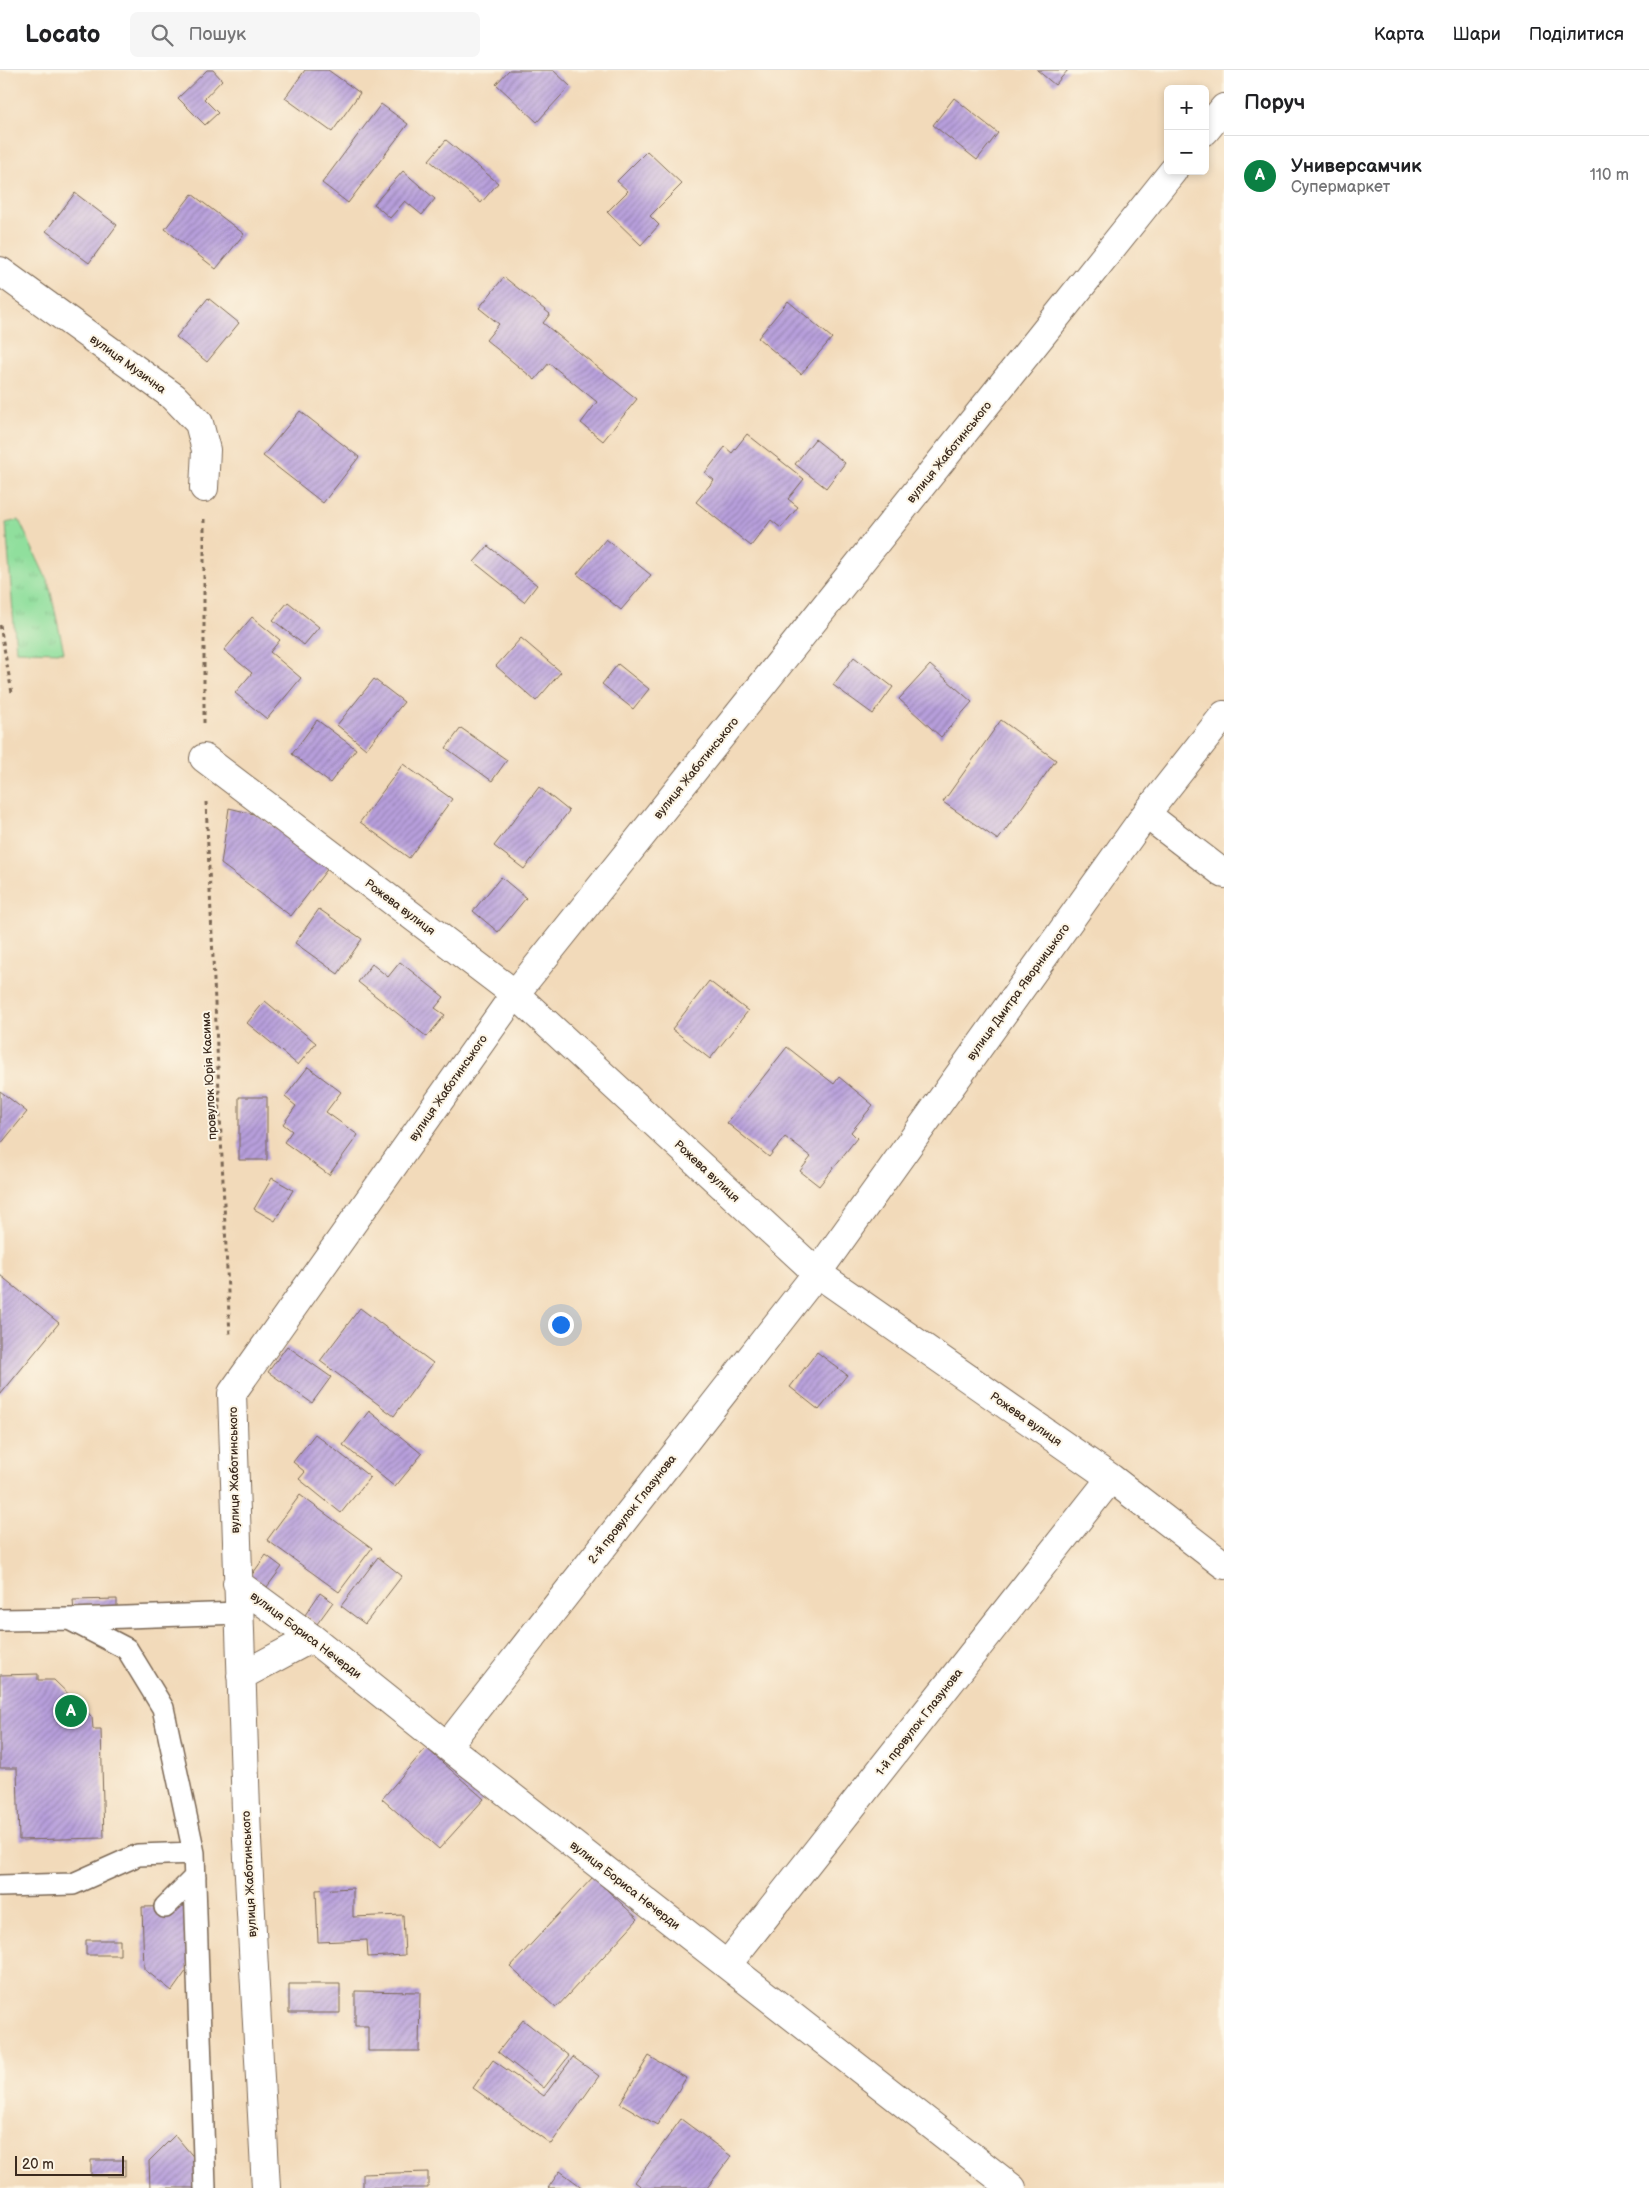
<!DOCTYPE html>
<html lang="uk">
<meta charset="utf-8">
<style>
body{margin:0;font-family:"Balsamiq Sans",sans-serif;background:#f6f6f6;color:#202124}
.controls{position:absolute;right:15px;top:15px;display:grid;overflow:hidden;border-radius:8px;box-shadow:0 2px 8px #0003}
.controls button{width:45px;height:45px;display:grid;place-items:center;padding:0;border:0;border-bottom:1px solid #e0e0e0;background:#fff;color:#202124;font:25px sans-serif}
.scale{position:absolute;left:15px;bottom:12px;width:109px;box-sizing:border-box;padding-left:5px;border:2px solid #3b2a1e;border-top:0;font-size:14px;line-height:18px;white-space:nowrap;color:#3b2a1e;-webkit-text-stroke:4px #fcf5e5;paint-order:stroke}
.you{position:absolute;left:560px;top:1254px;width:18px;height:18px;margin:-12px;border:4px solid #fff;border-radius:50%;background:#1a73e8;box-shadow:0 0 0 8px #1a73e833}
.badge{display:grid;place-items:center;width:32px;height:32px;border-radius:50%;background:#0b8043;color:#fff;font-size:16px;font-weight:700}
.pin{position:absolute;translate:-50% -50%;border:2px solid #fff;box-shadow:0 1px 5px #0006}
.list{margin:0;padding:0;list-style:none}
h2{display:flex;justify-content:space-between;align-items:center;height:65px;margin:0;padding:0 20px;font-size:21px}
h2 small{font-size:16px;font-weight:400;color:#757577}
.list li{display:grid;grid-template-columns:32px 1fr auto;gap:15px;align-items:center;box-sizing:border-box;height:80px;padding:0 20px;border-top:1px solid #e0e0e0}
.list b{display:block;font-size:19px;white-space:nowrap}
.list p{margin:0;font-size:16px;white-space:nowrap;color:#757577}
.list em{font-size:16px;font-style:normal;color:#757577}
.icon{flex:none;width:28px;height:28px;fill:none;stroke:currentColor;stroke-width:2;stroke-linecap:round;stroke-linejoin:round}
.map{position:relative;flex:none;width:1224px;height:2118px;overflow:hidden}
header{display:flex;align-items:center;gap:30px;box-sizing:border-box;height:70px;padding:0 25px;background:#fff;border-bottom:1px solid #e0e0e0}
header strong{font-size:24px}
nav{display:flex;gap:28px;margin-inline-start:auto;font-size:18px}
.search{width:350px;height:45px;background:#f6f6f6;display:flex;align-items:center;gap:12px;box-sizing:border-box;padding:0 18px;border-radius:8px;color:#757577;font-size:19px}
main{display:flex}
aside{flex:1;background:#fff}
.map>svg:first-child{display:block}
.park{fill:url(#park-tufts);stroke:#66845e}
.building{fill:url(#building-hatch)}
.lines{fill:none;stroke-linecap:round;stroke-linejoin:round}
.service-casing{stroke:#7b6855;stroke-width:24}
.minor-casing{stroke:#7b6855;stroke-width:30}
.path{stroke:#7b6855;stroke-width:3;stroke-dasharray:4 4;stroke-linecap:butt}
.service{stroke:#fff;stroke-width:21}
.minor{stroke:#fff;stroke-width:28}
.labels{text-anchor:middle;stroke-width:4;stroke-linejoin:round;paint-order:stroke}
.street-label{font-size:12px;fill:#3b2a1e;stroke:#fcf5e5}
</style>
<header>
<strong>Locato</strong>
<div class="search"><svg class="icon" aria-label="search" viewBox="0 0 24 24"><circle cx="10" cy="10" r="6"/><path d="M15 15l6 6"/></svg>Пошук</div>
<nav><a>Карта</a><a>Шари</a><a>Поділитися</a></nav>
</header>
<main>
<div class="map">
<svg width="1224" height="2118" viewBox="0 0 1224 2118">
<defs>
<pattern id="park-tufts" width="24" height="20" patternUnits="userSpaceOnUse" patternTransform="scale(1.25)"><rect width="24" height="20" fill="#90df9d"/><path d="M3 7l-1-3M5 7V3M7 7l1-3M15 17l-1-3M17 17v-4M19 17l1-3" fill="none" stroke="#7dc087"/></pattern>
<pattern id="building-hatch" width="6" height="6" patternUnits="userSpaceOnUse" patternTransform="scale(1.25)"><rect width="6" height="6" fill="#b79fdc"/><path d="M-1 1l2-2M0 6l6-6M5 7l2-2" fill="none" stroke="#9682b2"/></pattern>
</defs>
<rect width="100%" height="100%" fill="#fcf5e5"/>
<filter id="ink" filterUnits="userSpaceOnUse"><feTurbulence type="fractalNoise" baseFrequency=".02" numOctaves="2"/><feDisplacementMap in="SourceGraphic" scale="10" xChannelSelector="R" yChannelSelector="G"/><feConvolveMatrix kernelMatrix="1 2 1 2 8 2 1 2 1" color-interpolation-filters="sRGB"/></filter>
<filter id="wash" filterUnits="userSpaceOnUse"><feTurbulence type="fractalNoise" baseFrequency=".0096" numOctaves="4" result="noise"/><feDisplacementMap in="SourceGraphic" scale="20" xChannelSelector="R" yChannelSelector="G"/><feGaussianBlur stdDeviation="1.12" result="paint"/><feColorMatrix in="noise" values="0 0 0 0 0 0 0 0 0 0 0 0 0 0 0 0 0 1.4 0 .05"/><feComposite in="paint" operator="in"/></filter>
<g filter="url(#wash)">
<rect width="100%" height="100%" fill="#f2daba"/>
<path class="park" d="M 19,450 L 49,514 L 64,582 L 16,581 L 6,453 Z"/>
<g id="blocks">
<path class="building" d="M 207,0 L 213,0 L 222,10 L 204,29 L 218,43 L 205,55 L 178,28 Z
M 305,0 L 328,0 L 360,23 L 332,62 L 285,28 Z
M 509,0 L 553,0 L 570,16 L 537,52 L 496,14 Z
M 1037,0 L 1068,0 L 1055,15 Z
M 954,28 L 998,63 L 977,90 L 933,55 Z
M 381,34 L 408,54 L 348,133 L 322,113 Z
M 446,70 L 498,113 L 481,133 L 429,90 Z
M 647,81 L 682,114 L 650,146 L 659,155 L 641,175 L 607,142 L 628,121 L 617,111 Z
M 403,101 L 435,129 L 422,145 L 405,131 L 390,148 L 374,134 Z
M 75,123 L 117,155 L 89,193 L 46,161 Z
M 192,124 L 244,164 L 216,199 L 165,159 Z
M 504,207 L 550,244 L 543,253 L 637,329 L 603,371 L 581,353 L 597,332 L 549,293 L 535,310 L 486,270 L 499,254 L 479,238 Z
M 208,228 L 239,253 L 207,292 L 176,267 Z
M 788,231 L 832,268 L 801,304 L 758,268 Z
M 300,341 L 359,387 L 323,433 L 263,386 Z
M 747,364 L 804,409 L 788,429 L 798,437 L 781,458 L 771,450 L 751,476 L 696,432 L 714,410 L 705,403 L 725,377 L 732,383 Z
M 815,369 L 845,393 L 826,418 L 795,394 Z
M 606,469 L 651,505 L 621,540 L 577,504 Z
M 488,476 L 537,515 L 524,532 L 474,492 Z
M 288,532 L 319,557 L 304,575 L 273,550 Z
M 252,547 L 280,570 L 270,582 L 301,608 L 267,649 L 235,623 L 252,603 L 224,580 Z
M 521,568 L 561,602 L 536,631 L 496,596 Z
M 854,587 L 893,617 L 873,644 L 833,615 Z
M 618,594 L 649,619 L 633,639 L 602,614 Z
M 930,595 L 972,632 L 941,667 L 899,629 Z
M 374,609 L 404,632 L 366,679 L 337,655 Z
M 317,650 L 356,679 L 330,713 L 292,684 Z
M 1001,650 L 1056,690 L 998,770 L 943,732 Z
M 461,658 L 507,690 L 492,711 L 446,678 Z
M 403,694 L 452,729 L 409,788 L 360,752 Z
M 539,717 L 569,741 L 524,799 L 494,776 Z
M 229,738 L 258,745 L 329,797 L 291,846 L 221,794 Z
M 501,807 L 526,828 L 498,862 L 473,841 Z
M 319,839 L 362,869 L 338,904 L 295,873 Z
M 400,892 L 444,927 L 435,938 L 445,945 L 427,967 L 358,912 L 372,894 L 388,907 Z
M 709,911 L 748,941 L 710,989 L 672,959 Z
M 265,931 L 316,973 L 298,995 L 247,953 Z
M 787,977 L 834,1014 L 839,1007 L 873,1035 L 851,1062 L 857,1068 L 819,1116 L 800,1101 L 811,1087 L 785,1067 L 769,1087 L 727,1053 Z
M 308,997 L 341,1022 L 326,1042 L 358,1065 L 329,1105 L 284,1072 L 292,1061 L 283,1054 L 296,1036 L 285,1027 Z
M 0,1021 L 27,1042 L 0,1075 Z
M 239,1027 L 267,1027 L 267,1090 L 239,1090 Z
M 272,1108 L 293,1120 L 275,1151 L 254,1139 Z
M 0,1205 L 59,1253 L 0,1325 Z
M 360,1238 L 433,1293 L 394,1346 L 320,1291 Z
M 287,1276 L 331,1307 L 312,1333 L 268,1302 Z
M 817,1282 L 847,1305 L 819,1340 L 790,1317 Z
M 369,1341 L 422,1384 L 395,1417 L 343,1375 Z
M 315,1364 L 370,1407 L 341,1443 L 299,1409 L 305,1402 L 293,1392 Z
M 300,1425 L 372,1478 L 339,1522 L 267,1470 Z
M 266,1485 L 282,1497 L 267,1517 L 251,1506 Z
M 378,1487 L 402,1506 L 365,1554 L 341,1536 Z
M 320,1523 L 333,1532 L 317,1554 L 305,1545 Z
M 117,1529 L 117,1542 L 74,1543 L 73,1530 Z
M 38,1604 L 38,1610 L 54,1610 L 92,1647 L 93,1659 L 101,1659 L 104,1768 L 19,1770 L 17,1698 L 0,1698 L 0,1605 Z
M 426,1678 L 484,1729 L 439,1779 L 382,1729 Z
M 593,1807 L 638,1849 L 556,1938 L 510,1897 Z
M 353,1818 L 353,1847 L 403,1845 L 405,1885 L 368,1887 L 367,1870 L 318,1872 L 316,1820 Z
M 187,1836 L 189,1897 L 172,1921 L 144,1899 L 142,1837 Z
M 86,1870 L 120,1870 L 120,1885 L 86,1885 Z
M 289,1914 L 340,1914 L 340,1943 L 289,1943 Z
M 355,1921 L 420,1922 L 419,1981 L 368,1981 L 368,1956 L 355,1956 Z
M 523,1950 L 569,1986 L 544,2018 L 498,1982 Z
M 649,1986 L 686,2008 L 657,2055 L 620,2033 Z
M 573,1987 L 599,2006 L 551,2074 L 473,2018 L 493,1990 L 544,2026 Z
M 681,2049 L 731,2086 L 707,2118 L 643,2118 L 635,2112 Z
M 175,2065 L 196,2090 L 197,2118 L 150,2118 L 149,2091 Z
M 91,2090 L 125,2090 L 125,2106 L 91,2106 Z
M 560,2101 L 583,2118 L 548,2118 Z
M 428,2102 L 428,2118 L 363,2118 L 363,2104 Z"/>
</g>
</g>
<g filter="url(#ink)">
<use href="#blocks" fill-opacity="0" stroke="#7b6855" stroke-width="1"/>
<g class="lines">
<g class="service-casing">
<path id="service" d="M 71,1549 L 239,1543
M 0,1550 L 69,1549 L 127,1579 L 163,1638 L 194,1783 L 205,2118
M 0,1816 L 73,1814 L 138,1785 L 194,1783
M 165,1837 L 195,1807"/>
</g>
<g class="minor-casing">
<path id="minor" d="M 1205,61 L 1224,38
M 0,201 L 174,327 L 199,353 L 206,380 L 204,418
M 204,688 L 515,924 L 817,1203 L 1111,1408 L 1224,1495
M 1146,744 L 1224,804
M 237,1513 L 312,1568 L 447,1676 L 1012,2118
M 241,1606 L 312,1568
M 447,1676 L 817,1203 L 1146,744 L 1224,645
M 727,1895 L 1111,1408
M 266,2118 L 247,1770 L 232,1323 L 515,924 L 1173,101"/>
</g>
<path class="path" d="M 204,449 L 204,655
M 0,555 L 12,623
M 206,732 L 230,1267"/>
<use href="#service" class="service"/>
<use href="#minor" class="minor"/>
</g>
</g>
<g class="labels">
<g class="street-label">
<text transform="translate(128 294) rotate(36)" y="4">вулиця Музична</text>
<text transform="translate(949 382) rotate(-51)" y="4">вулиця Жаботинського</text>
<text transform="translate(696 698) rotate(-51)" y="4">вулиця Жаботинського</text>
<text transform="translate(400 837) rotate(37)" y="4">Рожева вулиця</text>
<text transform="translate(1018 922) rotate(-54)" y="4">вулиця Дмитра Яворницького</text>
<text transform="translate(209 1006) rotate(-93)" y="4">провулок Юрія Касима</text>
<text transform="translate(448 1018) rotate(-55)" y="4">вулиця Жаботинського</text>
<text transform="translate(707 1101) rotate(43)" y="4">Рожева вулиця</text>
<text transform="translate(1026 1349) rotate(35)" y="4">Рожева вулиця</text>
<text transform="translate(234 1400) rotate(-91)" y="4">вулиця Жаботинського</text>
<text transform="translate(632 1439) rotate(-52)" y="4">2-й провулок Глазунова</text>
<text transform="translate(306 1565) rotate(37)" y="4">вулиця Бориса Нечерди</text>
<text transform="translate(919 1652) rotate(-52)" y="4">1-й провулок Глазунова</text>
<text transform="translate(249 1804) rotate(-93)" y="4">вулиця Жаботинського</text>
<text transform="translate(625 1815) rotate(38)" y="4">вулиця Бориса Нечерди</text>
</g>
</g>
</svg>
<div class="controls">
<button>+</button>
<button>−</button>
</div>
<div class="scale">20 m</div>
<div class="you"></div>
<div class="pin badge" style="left:71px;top:1641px">A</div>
</div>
<aside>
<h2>Поруч<small></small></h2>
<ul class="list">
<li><span class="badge">A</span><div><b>Универсамчик</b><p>Супермаркет</p></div><em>110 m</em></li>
</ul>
</aside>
</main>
